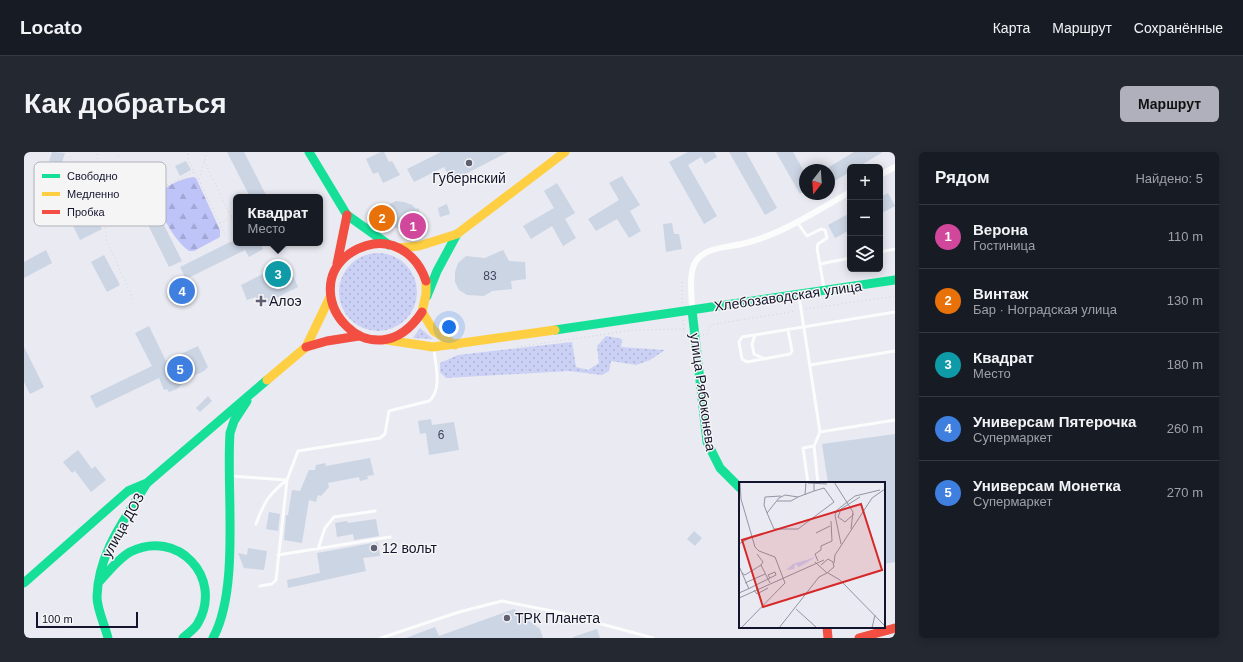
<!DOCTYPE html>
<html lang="ru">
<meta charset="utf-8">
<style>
body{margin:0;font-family:Helvetica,sans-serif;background:#242831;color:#f1f3f6}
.controls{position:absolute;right:12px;top:12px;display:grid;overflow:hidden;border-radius:6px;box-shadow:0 2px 10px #0003}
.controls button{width:36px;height:36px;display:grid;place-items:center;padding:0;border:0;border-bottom:1px solid #363941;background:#171b24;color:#f1f3f6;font:20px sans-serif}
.compass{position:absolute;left:775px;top:12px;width:36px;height:36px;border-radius:50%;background:#171b24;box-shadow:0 2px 10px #0003;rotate:197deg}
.scale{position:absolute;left:12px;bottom:10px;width:102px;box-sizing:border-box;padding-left:4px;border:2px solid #13142e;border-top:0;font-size:11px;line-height:14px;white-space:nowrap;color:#13142e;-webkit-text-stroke:3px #f5f5f5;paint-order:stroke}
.you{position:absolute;left:425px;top:175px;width:14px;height:14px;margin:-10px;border:3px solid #fff;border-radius:50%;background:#1a73e8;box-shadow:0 0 0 6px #1a73e833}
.badge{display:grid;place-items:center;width:26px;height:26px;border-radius:50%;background:#afb0bb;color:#fff;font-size:13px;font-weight:700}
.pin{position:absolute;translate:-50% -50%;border:2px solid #fff;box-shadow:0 1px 4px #0006}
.popup{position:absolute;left:209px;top:42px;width:90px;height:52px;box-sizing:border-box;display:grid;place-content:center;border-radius:6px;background:#171b24;filter:drop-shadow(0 1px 3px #0005);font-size:13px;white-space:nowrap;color:#9ea1a6}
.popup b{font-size:15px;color:#f1f3f6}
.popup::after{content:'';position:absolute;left:50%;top:100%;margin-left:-8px;border:8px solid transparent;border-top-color:#171b24}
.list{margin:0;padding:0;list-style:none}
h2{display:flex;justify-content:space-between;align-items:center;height:52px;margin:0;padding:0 16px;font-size:17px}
h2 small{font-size:13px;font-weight:400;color:#9ea1a6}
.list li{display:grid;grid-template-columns:26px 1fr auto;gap:12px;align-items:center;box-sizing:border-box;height:64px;padding:0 16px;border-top:1px solid #363941}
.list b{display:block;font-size:15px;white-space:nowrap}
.list p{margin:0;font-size:13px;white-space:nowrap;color:#9ea1a6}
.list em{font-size:13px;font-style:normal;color:#9ea1a6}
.icon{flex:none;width:22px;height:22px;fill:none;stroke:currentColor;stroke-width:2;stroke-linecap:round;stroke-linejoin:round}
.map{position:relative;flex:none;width:871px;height:486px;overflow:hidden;border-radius:6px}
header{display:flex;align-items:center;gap:24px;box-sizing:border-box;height:56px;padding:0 20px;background:#171b24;border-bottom:1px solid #363941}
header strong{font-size:19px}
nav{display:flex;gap:22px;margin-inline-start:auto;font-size:14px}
.intro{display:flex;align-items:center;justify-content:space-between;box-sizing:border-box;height:96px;padding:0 24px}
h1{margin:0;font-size:28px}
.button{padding:10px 18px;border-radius:6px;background:#afb0bb;color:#111;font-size:14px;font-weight:700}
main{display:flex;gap:24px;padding:0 24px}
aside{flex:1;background:#171b24;border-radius:6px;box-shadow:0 2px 10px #0003}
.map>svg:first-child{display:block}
.grass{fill:url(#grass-dots)}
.forest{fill:url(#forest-firs)}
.building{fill:#ccd5e4}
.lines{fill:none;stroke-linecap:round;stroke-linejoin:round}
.path{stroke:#d4d4d7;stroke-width:1;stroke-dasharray:1 3;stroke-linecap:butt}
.lane{stroke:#fcfcfd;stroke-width:3}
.street{stroke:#fcfcfd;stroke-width:6}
.fast{stroke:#16e098;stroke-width:9}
.slow{stroke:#ffcf43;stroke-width:9}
.jam{stroke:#f24e42;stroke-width:9}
.poi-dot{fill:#5e5f73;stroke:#f5f5f5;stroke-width:1.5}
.labels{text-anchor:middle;stroke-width:3;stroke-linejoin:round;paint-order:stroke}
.number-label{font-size:12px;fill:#41445c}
.poi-label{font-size:14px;fill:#13142e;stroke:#f5f5f5;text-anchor:start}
.street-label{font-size:14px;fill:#13142e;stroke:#f5f5f5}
.inset-road{fill:none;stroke:#9394a4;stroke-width:1}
.view{fill:#d62828;fill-opacity:0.15;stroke:#d62828;stroke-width:2}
.inset-edge{fill:none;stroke:#13142e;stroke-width:2}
.key{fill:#f5f5f5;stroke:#b1b2b9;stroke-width:1}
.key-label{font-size:11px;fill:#13142e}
</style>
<header>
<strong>Locato</strong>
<nav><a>Карта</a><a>Маршрут</a><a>Сохранённые</a></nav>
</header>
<div class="intro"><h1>Как добраться</h1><a class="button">Маршрут</a></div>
<main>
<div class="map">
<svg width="871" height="486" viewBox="0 0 871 486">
<defs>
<pattern id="grass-dots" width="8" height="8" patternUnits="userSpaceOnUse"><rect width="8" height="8" fill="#cbd0f5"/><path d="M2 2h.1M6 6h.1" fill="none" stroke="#adb2d2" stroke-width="1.8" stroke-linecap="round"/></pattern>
<pattern id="forest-firs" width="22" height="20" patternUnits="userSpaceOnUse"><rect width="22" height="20" fill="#bec3f8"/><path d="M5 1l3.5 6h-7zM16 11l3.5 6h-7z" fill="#a2a7d5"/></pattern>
</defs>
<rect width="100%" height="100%" fill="#e9eaf2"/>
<path class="grass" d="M315 140a39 39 0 1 1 78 0a39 39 0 1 1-78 0Z
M 396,176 L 409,187 L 389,186 Z
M 582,184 L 598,187 L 597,195 L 641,198 L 626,208 L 612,213 L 587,209 L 585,219 L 578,223 L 545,219 L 422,226 L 416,220 L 416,211 L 434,203 L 548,190 L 552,215 L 564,218 L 575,211 L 573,194 Z"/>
<path class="forest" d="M 169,25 L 172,26 L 196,78 L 196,85 L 170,99 L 165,99 C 150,88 136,63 133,44 C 141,34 156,27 169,25 Z"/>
<path class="building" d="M 28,0 L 41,1 L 37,13 L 25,9 Z
M 203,0 L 220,0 L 243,45 L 226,45 Z
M 357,0 L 360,0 L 365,10 L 368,9 L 376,23 L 359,31 L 354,20 L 349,22 L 342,7 Z
M 417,0 L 484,0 L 428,29 L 420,15 L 390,30 L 383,17 Z
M 664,0 L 690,0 L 693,5 L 681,12 L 677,5 L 664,13 L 693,64 L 680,72 L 645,10 Z
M 705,0 L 722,0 L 753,56 L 741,63 Z
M 752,0 L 769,0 L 781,21 L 781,39 L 776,42 Z
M 830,0 L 859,0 L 834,15 L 826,15 L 826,20 L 805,32 L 805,15 Z
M 162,9 L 167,18 L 156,24 L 151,14 Z
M 87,17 L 98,39 L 76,50 L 65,28 Z
M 598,24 L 616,53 L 606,59 L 617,79 L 605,86 L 593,67 L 572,79 L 564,67 L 595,48 L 585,31 Z
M 533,31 L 551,61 L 541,67 L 552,86 L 539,94 L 528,74 L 507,87 L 499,74 L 530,56 L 520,39 Z
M 864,41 L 871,54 L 856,62 L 856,45 Z
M 372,49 L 380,50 L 388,53 L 392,57 L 394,56 L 402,71 L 400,72 L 401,74 L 393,78 L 377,78 L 368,74 L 362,69 L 357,60 L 359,59 L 357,56 Z
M 423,52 L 426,62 L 416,65 L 414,56 Z
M 67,55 L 78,77 L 56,88 L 45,66 Z
M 133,59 L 158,109 L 145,115 L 120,65 Z
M 826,61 L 826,78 L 811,86 L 804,73 Z
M 648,71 L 650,82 L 655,82 L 658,97 L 642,100 L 639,72 Z
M 206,90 L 236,91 L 239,97 L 225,105 L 221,98 L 162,127 L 156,115 Z
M 22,98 L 28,111 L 0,126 L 0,110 Z
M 479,98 L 485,109 L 501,110 L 502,127 L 487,129 L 488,137 L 468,139 L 460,144 L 443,143 L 435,138 L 431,130 L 431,120 L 434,111 L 442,104 L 461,106 Z
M 80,103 L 96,133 L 83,140 L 67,110 Z
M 263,110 L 274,135 L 252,146 L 255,151 L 252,153 L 247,154 L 242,150 L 236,153 L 232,145 L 223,148 L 217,133 Z
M 160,125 L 168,142 L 156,148 L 148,130 Z
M 125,174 L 142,209 L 174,194 L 184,215 L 180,219 L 157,230 L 158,232 L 153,237 L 145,240 L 143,237 L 140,238 L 135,226 L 72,256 L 66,244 L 128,214 L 111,181 Z
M 0,195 L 20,235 L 6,242 L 0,230 Z
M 184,244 L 188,249 L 176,260 L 172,256 Z
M 407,267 L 408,273 L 430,270 L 435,298 L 405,303 L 402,281 L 396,282 L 394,269 Z
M 871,282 L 871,410 L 860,412 L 860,331 L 804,331 L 798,292 Z
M 54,298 L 68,317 L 71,314 L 82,328 L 67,340 L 51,319 L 48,321 L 39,310 Z
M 346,306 L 350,323 L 343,324 L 344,327 L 336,329 L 335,325 L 304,331 L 305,335 L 297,344 L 294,343 L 292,350 L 285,348 L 278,391 L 260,388 L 262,363 L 264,363 L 268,338 L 276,339 L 285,318 L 291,318 L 292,313 L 301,311 L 302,314 Z
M 245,360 L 256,362 L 254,379 L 242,377 Z
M 352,367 L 355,384 L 330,388 L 329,382 L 313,385 L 311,371 L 323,369 L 324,371 Z
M 670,379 L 678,386 L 671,394 L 663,387 Z
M 354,390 L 356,404 L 339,406 L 342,419 L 264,436 L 263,428 L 296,421 L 293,401 Z
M 224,396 L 243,399 L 240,418 L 220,416 L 214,401 L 223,403 Z
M 490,457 L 516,477 L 519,486 L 382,486 L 411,475 L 415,484 Z
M 573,477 L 576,486 L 549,486 L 549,485 Z"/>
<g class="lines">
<path class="path" d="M 46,4 L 73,54 L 81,75 L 83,89 L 110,149
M 94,4 L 94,0
M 180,9 L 212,75
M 72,15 L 74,0
M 171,20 L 202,85
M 175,27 L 183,0
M 107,50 L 170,20 L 164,6 L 164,0
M 196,71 L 212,63
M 658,151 L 658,127
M 782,157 L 871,144
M 659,168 L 660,177
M 679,183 L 683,182 L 686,174 L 691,172 L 772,159
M 493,195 L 609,178 L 657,177 L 660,178 L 662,184"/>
<path class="lane" d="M 773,70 L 783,84 L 797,77 L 801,78 L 803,86 L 794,92 L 793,96 L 800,136
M 856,100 L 871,97
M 796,112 L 826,106
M 775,144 L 796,280 L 790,294 L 779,296 L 784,331
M 764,178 L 768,199 L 766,202 L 723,210 L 718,207 L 715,190 L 718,185 L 871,160
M 731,183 L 728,192 L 730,202 L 741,207
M 786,213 L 871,199
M 796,280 L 871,268
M 790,294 L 794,331
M 205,324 L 263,328
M 232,372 C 240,350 245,342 263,328
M 294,397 L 301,376 L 310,365 L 351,359
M 254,403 L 366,385
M 236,434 L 248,432 L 252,428 L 263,328 L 274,299 L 356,286 L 361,282 L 365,259 L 405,249 C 419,238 411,212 410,197
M 357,486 L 435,460 L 478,449 L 533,460 L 629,486"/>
<path class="street" d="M 856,23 L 871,15
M 668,158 C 668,144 664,121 672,109 C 681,95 707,95 722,91 C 758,82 794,58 826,40"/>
<path class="fast" d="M 285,0 L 323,63 L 365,93
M 403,144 L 413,119 L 433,82
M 668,158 L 683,290 L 696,316 L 716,336
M 531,178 L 871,128
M 75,430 C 84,420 94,407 106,400 C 153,376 200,425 174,471 C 171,477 164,481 159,486
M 0,431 L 104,339 L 123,331 L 243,228
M 84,486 C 81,474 73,457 73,445 C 74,401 101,367 123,331
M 189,486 C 216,437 202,339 206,281 L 210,269 L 223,249"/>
<path class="slow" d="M 374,96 L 395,94 L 433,82 L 541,0
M 402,129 L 402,142 L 398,160 L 410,179 L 431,193
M 363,188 L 409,195 L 531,178
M 243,228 L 282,195 L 306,145"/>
<path class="jam" d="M 313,112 L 323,63
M 398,160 C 349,234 270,143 325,102 C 335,95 349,90 362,92 C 382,95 396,111 402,129
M 282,195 L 303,189 L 335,184
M 803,475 L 804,486
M 835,486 L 871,476"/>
</g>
<g class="poi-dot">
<circle cx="445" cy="11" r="4"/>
<path d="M235 143h4v4h4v4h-4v4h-4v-4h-4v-4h4z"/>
<circle cx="350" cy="396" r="4"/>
<circle cx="483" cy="466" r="4"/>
</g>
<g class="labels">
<g class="number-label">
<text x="466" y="128">83</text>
<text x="417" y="287">6</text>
</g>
<g class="poi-label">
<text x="445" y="31" text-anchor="middle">Губернский</text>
<text x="245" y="154">Алоэ</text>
<text x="358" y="401">12 вольт</text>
<text x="491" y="471">ТРК Планета</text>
</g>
<g class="street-label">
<text transform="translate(764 144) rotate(-8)" y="5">Хлебозаводская улица</text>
<text transform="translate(679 240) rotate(82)" y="5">улица Рябоконева</text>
<text transform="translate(99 373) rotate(-61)" y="5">улица ДОЗ</text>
</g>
</g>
<g transform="translate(715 330)">
<rect width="146" height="146" fill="#e9eaf2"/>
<path d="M 77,75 L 60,85 L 56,82 L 55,87 L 47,88 L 54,82 Z" fill="#cbd0f5"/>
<path class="inset-road" d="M 1,0 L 2,17 L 16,65 L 20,69 L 36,75 L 46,101 L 2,146M 75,0 L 75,9 L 85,6 L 95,20 L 59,47 L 35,47 L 28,31 L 40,16 L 46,13 L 59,15 L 75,9M 95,0 L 114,30 L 112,47M 69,1 L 88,2M 66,13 L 67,0M 38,19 L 52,19 L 59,15M 28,31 L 25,23 L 26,15 L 42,14M 115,32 L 106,40 L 99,35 L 102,27 L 121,15M 77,51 L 91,44M 0,62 L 12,55M 102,62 L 96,33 L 98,28 L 116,14 L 141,8M 79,79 L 76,72 L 82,68 L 82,64 L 93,59 L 92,39M 76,80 L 88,91 L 95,85 L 94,80 L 89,77 L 82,83M 95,81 L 96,73 L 133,16 L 146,7M 22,83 L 31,101M 0,84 L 10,107M 3,91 L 6,93 L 22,83 L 24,80 L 18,72M 89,91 L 101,98 L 146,144M 6,101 L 26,92M 15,108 L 18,112 L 29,106M 0,111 L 9,107 L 37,93 L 36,90 L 29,93 L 31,96M 0,116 L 85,78M 57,127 L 78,146M 40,146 L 80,95 L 88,91M 133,146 L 136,133"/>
<path class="view" d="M 122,22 L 143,88 L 24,125 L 3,58 Z"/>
<rect width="146" height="146" class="inset-edge"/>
</g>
<rect x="10" y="10" width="132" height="64" rx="6" class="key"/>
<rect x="18" y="22" width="18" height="4" fill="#16e098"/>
<rect x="18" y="40" width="18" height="4" fill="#ffcf43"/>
<rect x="18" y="58" width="18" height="4" fill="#f24e42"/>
<g class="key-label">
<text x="43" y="28">Свободно</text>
<text x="43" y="46">Медленно</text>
<text x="43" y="64">Пробка</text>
</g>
</svg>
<div class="controls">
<button>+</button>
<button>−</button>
<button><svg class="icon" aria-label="layers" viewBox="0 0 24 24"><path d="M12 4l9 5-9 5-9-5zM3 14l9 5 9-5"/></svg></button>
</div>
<svg class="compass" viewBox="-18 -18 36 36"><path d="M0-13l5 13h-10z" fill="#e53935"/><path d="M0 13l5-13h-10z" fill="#9ea1a6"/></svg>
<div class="scale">100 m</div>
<div class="you"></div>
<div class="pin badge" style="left:389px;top:74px;background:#d1479c">1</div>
<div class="pin badge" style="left:358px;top:66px;background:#e8710a">2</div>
<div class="pin badge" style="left:254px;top:122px;background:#0f9aa8">3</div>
<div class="popup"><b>Квадрат</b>Место</div>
<div class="pin badge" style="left:158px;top:139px;background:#3f7fe0">4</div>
<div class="pin badge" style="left:156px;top:217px;background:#3f7fe0">5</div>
</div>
<aside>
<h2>Рядом<small>Найдено: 5</small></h2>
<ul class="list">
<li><span class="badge" style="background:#d1479c">1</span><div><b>Верона</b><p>Гостиница</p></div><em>110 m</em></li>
<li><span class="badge" style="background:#e8710a">2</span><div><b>Винтаж</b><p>Бар · Ноградская улица</p></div><em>130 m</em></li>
<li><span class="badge" style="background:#0f9aa8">3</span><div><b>Квадрат</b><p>Место</p></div><em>180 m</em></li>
<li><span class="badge" style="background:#3f7fe0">4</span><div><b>Универсам Пятерочка</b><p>Супермаркет</p></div><em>260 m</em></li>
<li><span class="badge" style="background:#3f7fe0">5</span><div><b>Универсам Монетка</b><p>Супермаркет</p></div><em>270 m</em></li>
</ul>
</aside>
</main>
